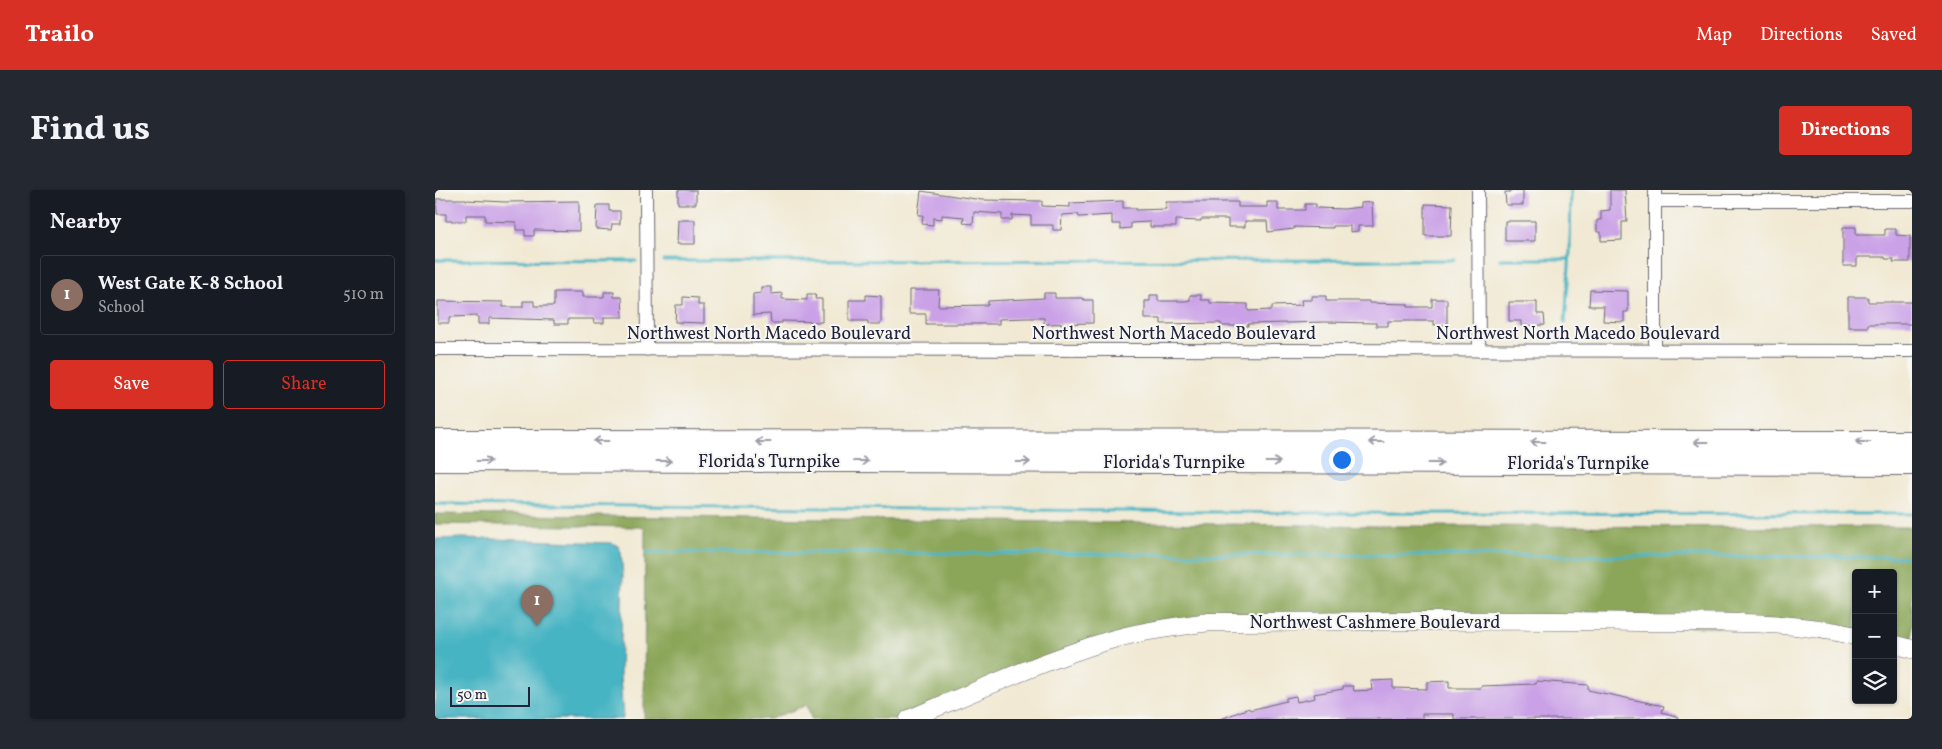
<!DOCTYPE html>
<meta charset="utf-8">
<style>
body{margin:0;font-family:Vollkorn,serif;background:#242831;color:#f1f3f6}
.controls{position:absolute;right:15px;bottom:15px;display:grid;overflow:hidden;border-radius:5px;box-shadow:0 1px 4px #0004}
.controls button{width:45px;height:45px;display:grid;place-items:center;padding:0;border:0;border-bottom:1px solid #363941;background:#171b24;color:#f1f3f6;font:25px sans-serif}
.scale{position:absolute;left:15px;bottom:12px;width:80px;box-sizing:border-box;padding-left:5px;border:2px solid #22223b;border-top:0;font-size:14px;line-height:18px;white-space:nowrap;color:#22223b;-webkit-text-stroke:4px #f6f6f2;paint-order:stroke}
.you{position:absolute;left:906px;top:269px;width:18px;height:18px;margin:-12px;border:4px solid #fff;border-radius:50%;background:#1a73e8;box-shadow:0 0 0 8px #1a73e833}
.badge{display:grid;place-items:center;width:32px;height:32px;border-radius:50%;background:#d93025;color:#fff;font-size:16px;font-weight:700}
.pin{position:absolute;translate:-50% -41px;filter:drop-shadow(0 1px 2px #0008)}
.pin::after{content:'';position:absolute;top:26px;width:18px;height:15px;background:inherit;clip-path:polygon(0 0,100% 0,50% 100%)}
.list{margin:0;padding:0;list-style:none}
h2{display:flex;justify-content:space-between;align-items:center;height:65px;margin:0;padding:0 20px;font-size:21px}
h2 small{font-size:16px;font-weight:400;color:#9ea1a6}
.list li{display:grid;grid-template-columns:32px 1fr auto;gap:15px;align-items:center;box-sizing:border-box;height:80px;margin:0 10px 10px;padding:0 10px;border:1px solid #363941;border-radius:5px}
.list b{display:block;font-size:19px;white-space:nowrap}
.list p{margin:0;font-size:16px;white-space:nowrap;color:#9ea1a6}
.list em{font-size:16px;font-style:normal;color:#9ea1a6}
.actions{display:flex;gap:10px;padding:15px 20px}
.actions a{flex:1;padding:11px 0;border:1px solid #d93025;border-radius:5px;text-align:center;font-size:18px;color:#d93025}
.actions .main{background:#d93025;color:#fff}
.icon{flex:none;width:28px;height:28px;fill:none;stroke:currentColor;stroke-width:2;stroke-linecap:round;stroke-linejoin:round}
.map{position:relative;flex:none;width:1477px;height:529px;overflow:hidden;border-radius:5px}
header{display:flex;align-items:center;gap:30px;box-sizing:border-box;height:70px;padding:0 25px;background:#d93025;color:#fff}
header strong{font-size:24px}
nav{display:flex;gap:28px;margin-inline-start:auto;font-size:18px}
.intro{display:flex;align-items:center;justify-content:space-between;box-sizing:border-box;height:120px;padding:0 30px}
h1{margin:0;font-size:35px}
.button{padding:12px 22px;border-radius:5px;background:#d93025;color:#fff;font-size:18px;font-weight:700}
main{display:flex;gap:30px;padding:0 30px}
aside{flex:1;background:#171b24;border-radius:5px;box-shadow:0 1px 4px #0004}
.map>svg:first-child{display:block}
.forest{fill:#8ba658;stroke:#56644a}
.water{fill:#47b4c3;stroke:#346b7f}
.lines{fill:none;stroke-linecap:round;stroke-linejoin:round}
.stream{stroke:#47b4c3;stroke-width:3}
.building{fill:#caa1e7}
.street-casing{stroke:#6a6870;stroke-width:14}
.secondary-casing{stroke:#6a6870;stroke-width:19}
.highway-casing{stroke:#6a6870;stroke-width:24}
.street{stroke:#fff;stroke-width:12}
.secondary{stroke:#fff;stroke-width:18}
.highway{stroke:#fff;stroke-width:22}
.oneway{stroke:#9c9ca7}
.labels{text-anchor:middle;stroke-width:4;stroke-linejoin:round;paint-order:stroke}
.street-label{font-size:18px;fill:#22223b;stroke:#f6f6f2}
</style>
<header>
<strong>Trailo</strong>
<nav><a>Map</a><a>Directions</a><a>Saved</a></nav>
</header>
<div class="intro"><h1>Find us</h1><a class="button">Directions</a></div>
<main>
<aside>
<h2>Nearby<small></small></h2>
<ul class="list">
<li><span class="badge" style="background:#8d6e63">1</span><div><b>West Gate K-8 School</b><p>School</p></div><em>510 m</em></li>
</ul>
<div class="actions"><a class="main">Save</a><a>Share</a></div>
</aside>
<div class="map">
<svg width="1477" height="529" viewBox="0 0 1477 529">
<rect width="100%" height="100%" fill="#f6f6f2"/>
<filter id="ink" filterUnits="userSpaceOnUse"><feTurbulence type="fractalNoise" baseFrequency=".02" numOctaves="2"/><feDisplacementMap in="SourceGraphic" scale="10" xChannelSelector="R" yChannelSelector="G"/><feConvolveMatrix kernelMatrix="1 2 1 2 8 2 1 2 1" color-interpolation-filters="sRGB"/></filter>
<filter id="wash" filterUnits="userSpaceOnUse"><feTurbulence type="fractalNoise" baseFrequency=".0096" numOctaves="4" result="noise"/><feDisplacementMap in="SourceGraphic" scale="20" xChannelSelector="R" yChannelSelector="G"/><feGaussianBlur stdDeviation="1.12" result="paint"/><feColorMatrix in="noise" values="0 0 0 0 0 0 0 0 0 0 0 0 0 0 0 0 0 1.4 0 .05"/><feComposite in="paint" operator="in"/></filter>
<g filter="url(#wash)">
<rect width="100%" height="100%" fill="#f1e9d3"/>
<path class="forest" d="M 0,324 L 946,336 L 1477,337 L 1477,453 L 1458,449 L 1458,383 L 1421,383 L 1421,440 L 774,427 L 595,474 L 459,529 L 376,529 L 372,515 L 335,529 L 209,529 L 210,339 L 205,337 L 0,334 Z"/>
<path class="water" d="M 29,348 L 177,353 L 183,356 L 186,362 L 188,385 L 185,485 L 188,529 L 0,529 L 0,349 Z"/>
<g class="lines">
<path class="stream" d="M 1065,69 L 1134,69
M 0,70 L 201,71
M 228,71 L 1020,70
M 1130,133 L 1135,62 L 1136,0
M 0,314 L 884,323 L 1477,324
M 212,362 L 1477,367"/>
</g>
<g id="blocks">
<path class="building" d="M 243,0 L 261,0 L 261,14 L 243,14 Z
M 1075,0 L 1088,0 L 1088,15 L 1071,15 L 1070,2 L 1075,2 Z
M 1175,0 L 1190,0 L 1192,32 L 1187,32 L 1187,50 L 1166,51 L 1166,42 L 1162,42 L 1162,30 L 1166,30 L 1166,21 L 1175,20 Z
M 486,1 L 547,10 L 607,11 L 607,16 L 635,17 L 635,13 L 688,11 L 688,18 L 701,18 L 701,20 L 731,19 L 731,12 L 803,12 L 803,17 L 832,17 L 832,12 L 843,12 L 843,20 L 870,20 L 870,14 L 881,14 L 881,18 L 909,19 L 926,17 L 926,13 L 937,12 L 938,36 L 923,36 L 923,41 L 915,42 L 915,36 L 898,36 L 898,38 L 859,37 L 859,39 L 833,42 L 832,31 L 810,31 L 810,37 L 793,37 L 793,29 L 766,29 L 766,31 L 741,30 L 741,37 L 715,37 L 715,32 L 696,33 L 696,38 L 685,39 L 685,34 L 677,34 L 677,25 L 644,27 L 643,24 L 627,25 L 626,40 L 618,40 L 618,35 L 596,35 L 596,26 L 577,25 L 577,30 L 567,30 L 567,24 L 539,22 L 538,34 L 528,33 L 529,27 L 507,25 L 507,29 L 498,28 L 498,35 L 487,34 L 488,25 L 483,25 Z
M 1,9 L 31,9 L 31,10 L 70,12 L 144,11 L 144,41 L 99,40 L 99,46 L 90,46 L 90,40 L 81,40 L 81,32 L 50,31 L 50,25 L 31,25 L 31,31 L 11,31 L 11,24 L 2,24 Z
M 990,14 L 1017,15 L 1016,46 L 990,46 Z
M 162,15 L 174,15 L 174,21 L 185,21 L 185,34 L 177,34 L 176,40 L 161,39 Z
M 243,30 L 260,30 L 260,54 L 242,54 Z
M 1070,31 L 1100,31 L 1100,51 L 1070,51 Z
M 1408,37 L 1421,37 L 1421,45 L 1450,45 L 1450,39 L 1461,39 L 1461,45 L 1475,46 L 1475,72 L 1458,72 L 1459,69 L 1450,69 L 1450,67 L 1422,67 L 1422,76 L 1408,76 Z
M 326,97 L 336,97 L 336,104 L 347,103 L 347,109 L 372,110 L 372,104 L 381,104 L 380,109 L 387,109 L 387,132 L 347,131 L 347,133 L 336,133 L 335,124 L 318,125 L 318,104 L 326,103 Z
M 474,100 L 504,100 L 503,116 L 553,115 L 553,111 L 609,108 L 609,103 L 620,103 L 620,108 L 648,108 L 649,110 L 658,110 L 658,133 L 609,134 L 609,128 L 592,128 L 564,129 L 564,134 L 491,134 L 491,124 L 474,124 Z
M 1155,100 L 1193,101 L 1193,122 L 1189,122 L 1189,132 L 1168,131 L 1169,116 L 1154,116 Z
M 119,102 L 148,102 L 148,107 L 169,107 L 169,102 L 179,102 L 179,107 L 187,107 L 188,127 L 169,127 L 169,133 L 159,133 L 158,129 L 133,129 L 133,134 L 119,134 L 119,130 L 54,128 L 54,134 L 43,134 L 43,126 L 14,127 L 14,133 L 3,133 L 3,111 L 68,112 L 68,117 L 88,117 L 88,111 L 99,111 L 99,116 L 119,116 Z
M 431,105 L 446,106 L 446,134 L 433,134 L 433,131 L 414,131 L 414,110 L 431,110 Z
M 715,105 L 723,105 L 723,111 L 750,111 L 755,110 L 755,105 L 766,105 L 766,110 L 775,110 L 775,113 L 813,114 L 813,121 L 837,120 L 837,116 L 867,115 L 866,110 L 877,110 L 877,106 L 891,106 L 891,111 L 934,111 L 934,113 L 973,114 L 973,117 L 997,117 L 997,109 L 1012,109 L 1012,135 L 999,135 L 999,131 L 953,131 L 953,136 L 941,136 L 941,133 L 891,132 L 813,134 L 813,136 L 786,136 L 786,133 L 726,134 L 726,129 L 710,129 L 710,111 L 715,111 Z
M 248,107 L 263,108 L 263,115 L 269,115 L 269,133 L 240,132 L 241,115 L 248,115 Z
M 1413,107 L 1433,107 L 1433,112 L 1477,112 L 1477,134 L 1433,134 L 1433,137 L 1413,137 Z
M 1074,112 L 1102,112 L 1102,124 L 1109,124 L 1110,135 L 1086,136 L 1086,131 L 1074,131 Z
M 958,490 L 958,498 L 992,499 L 992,492 L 1014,491 L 1014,498 L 1046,498 L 1046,496 L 1101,494 L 1102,491 L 1153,495 L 1153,500 L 1229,516 L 1227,522 L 1243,527 L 1243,529 L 1019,529 L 1019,524 L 987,524 L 987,529 L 786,529 L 814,518 L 815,520 L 851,511 L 851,508 L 861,506 L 862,512 L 880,508 L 879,504 L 908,499 L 908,496 L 918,496 L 919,501 L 937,500 L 936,491 Z"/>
</g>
</g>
<g filter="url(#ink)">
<use href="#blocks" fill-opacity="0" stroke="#6a6870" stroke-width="1"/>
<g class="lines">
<g class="street-casing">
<path id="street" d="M 211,0 L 212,160
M 1043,0 L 1044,161
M 1220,11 L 1477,11
M 0,159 L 1477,161
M 1220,160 L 1220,0"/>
</g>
<g class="secondary-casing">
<path id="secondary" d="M 1458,454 L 1477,459
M 474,529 C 539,502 605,472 672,451 C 705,441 740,437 774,432 C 916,432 1059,429 1202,432 C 1274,433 1350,429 1421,446"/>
</g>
<g class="highway-casing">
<path id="highway" d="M 0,251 L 1477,252
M 0,270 L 1477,274"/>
</g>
<use href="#street" class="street"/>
<use href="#secondary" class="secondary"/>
<use href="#highway" class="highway"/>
</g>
<defs><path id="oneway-shaft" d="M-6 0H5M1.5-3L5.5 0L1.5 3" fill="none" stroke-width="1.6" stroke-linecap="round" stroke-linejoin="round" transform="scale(1.25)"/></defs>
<g class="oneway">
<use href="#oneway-shaft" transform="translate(166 251) rotate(-180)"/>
<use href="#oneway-shaft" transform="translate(328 252) rotate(-180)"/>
<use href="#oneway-shaft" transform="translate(941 252) rotate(-180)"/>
<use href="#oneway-shaft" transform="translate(1103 252) rotate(-180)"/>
<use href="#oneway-shaft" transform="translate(1266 252) rotate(-180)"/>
<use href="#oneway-shaft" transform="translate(1428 252) rotate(-180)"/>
<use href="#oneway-shaft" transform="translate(49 271)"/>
<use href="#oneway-shaft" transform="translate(229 271)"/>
<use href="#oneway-shaft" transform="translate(426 271)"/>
<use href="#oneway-shaft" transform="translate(588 272)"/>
<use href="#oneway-shaft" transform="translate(838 272)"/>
<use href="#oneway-shaft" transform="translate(1001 273)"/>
</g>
</g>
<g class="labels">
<g class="street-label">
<text x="334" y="149">Northwest North Macedo Boulevard</text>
<text x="739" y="149">Northwest North Macedo Boulevard</text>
<text x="1143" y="149">Northwest North Macedo Boulevard</text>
<text x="334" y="277">Florida's Turnpike</text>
<text x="739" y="278">Florida's Turnpike</text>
<text x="1143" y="279">Florida's Turnpike</text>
<text x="940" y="438">Northwest Cashmere Boulevard</text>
</g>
</g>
</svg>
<div class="controls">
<button>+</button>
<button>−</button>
<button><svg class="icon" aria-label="layers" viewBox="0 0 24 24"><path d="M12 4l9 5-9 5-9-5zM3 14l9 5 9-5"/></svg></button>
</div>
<div class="scale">50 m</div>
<div class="you"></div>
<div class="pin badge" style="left:102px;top:436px;background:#8d6e63">1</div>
</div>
</main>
